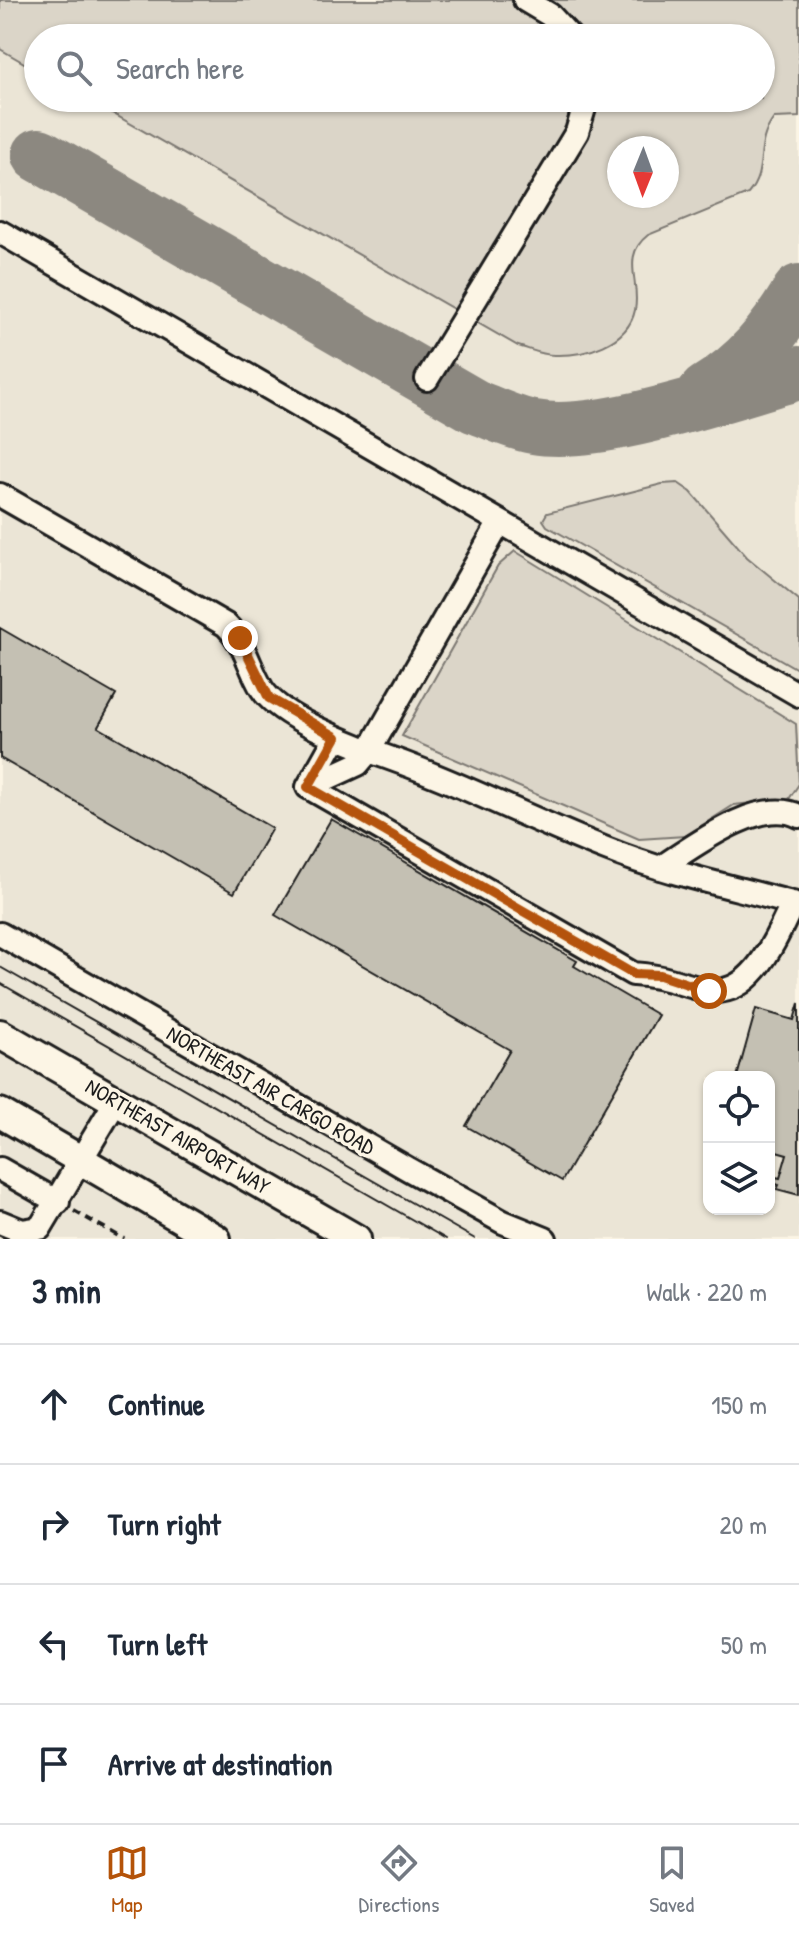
<!DOCTYPE html>
<meta charset="utf-8">
<style>
body{margin:0;font-family:"Patrick Hand",sans-serif;background:#f2f2f3;color:#1f2937}
.controls{position:absolute;right:24px;bottom:24px;display:grid;overflow:hidden;border-radius:16px;box-shadow:0 2px 6px #0004}
.controls button{width:72px;height:72px;display:grid;place-items:center;padding:0;border:0;border-bottom:2px solid #e0e1e3;background:#fff;color:#1f2937;font:40px sans-serif}
.compass{position:absolute;left:607px;top:136px;width:72px;height:72px;border-radius:50%;background:#fff;box-shadow:0 2px 6px #0004;rotate:181deg}
.stop{position:absolute;width:24px;height:24px;margin:-18px;border:6px solid #b45309;border-radius:50%;background:#fff}
.stop.end{background:#b45309;border-color:#fff;box-shadow:0 2px 8px #0008}
.list{margin:0;padding:0;list-style:none}
h2{display:flex;justify-content:space-between;align-items:center;height:104px;margin:0;padding:0 32px;font-size:34px}
h2 small{font-size:26px;font-weight:400;color:#747a83}
.list li{display:grid;grid-template-columns:52px 1fr auto;gap:24px;align-items:center;box-sizing:border-box;height:120px;padding:0 32px;border-top:2px solid #e0e1e3}
.list b{display:block;font-size:30px;white-space:nowrap}
.list em{font-size:26px;font-style:normal;color:#747a83}
.icon{flex:none;width:44px;height:44px;fill:none;stroke:currentColor;stroke-width:2;stroke-linecap:round;stroke-linejoin:round}
.map{position:relative;flex:none;width:799px;height:1239px;overflow:hidden}
.search{position:absolute;background:#fff;box-shadow:0 2px 6px #0004;left:24px;right:24px;top:24px;height:88px;display:flex;align-items:center;gap:20px;box-sizing:border-box;padding:0 28px;border-radius:44px;color:#747a83;font-size:30px}
.sheet{height:584px;background:#fff}
nav{display:flex;justify-content:space-around;align-items:center;box-sizing:border-box;height:112px;border-top:2px solid #e0e1e3;background:#fff;font-size:22px;color:#747a83}
nav a{display:grid;justify-items:center;gap:4px}
nav .on{color:#b45309}
.map>svg:first-child{display:block}
.built{fill:#ebe5d6;fill-rule:evenodd}
.green{fill:#dbd5c8;stroke:#7c7872;stroke-width:2;fill-rule:evenodd}
.lines{fill:none;stroke-linecap:round;stroke-linejoin:round}
.taxiway{stroke:#8c8880;stroke-width:54}
.building{fill:#c4c0b3;stroke:#1c1c1c;stroke-width:2}
.minor-casing{stroke:#1c1c1c;stroke-width:28}
.major-casing{stroke:#1c1c1c;stroke-width:34}
.path{stroke:#1c1c1c;stroke-width:4;stroke-dasharray:8 6;stroke-linecap:butt}
.minor{stroke:#fcf5e5;stroke-width:22}
.major{stroke:#fcf5e5;stroke-width:28}
.tram{stroke:#1c1c1c;stroke-width:2}
.route{stroke:#b45309;stroke-width:10}
.labels{text-anchor:middle;stroke-width:7;stroke-linejoin:round;paint-order:stroke}
.street-label{font-size:22px;fill:#1c1c1c;stroke:#fcf5e5}
</style>
<div class="map">
<svg width="799" height="1239" viewBox="0 0 799 1239">
<rect width="100%" height="100%" fill="#fcf5e5"/>
<filter id="ink" filterUnits="userSpaceOnUse"><feTurbulence type="fractalNoise" baseFrequency=".0125" numOctaves="2"/><feDisplacementMap in="SourceGraphic" scale="16" xChannelSelector="R" yChannelSelector="G"/><feConvolveMatrix kernelMatrix="1 2 1 2 8 2 1 2 1" color-interpolation-filters="sRGB"/></filter>
<g filter="url(#ink)">
<path class="built" d="M 0,0 L 799,0 L 799,1239 L 0,1239 ZM 38,38 L 761,38 L 761,98 L 38,98 ZM 619,148 L 667,148 L 667,196 L 619,196 ZM 709,1077 L 769,1077 L 769,1209 L 709,1209 Z"/>
<path class="green" d="M 0,0 L 799,0 L 799,117 L 774,118 C 753,146 769,169 748,194 L 648,235 C 620,257 641,282 635,310 C 628,344 585,356 554,355 C 542,355 529,349 518,346 L 86,98 L 761,98 L 761,38 L 38,38 L 38,71 L 0,49 ZM 619,148 L 667,148 L 667,196 L 619,196 Z
M 678,483 L 691,492 L 747,557 L 799,600 L 799,670 L 547,526 L 543,520 L 547,513 L 662,484 Z
M 515,551 L 796,724 L 799,784 L 789,799 L 734,805 L 685,836 L 639,839 L 402,736 L 498,566 Z"/>
<g class="lines">
<path class="taxiway" d="M 39,155 L 476,407 C 495,414 515,424 534,427 C 602,439 730,392 799,373
M 706,391 C 747,366 775,333 799,291"/>
</g>
<path class="building" d="M 0,628 L 116,695 L 98,727 L 272,828 L 234,893 L 0,758 Z
M 331,819 L 577,961 L 574,966 L 658,1015 L 562,1181 L 466,1126 L 510,1050 L 275,915 Z
M 799,1003 L 799,1195 L 777,1189 L 779,1185 L 770,1182 L 771,1176 L 780,1178 L 787,1154 L 769,1149 L 769,1077 L 737,1077 L 756,1009 L 794,1020 Z"/>
<g class="lines">
<g class="minor-casing">
<path id="minor" d="M 525,0 L 550,15 L 571,38
M 0,232 L 799,695
M 427,379 L 577,132 L 587,98
M 0,495 L 226,625 C 246,644 248,666 262,689 C 280,717 339,738 369,751 L 500,522
M 308,787 L 633,974 C 660,975 680,984 706,990 C 753,1000 777,935 793,903
M 308,787 L 358,764 L 369,751 C 451,778 527,818 606,849 C 668,874 735,887 799,905
M 308,787 L 336,737
M 660,868 C 694,846 759,796 799,816
M 0,934 L 408,1169 L 503,1222 L 545,1239
M 0,1169 L 58,1202
M 0,1222 L 22,1231 L 40,1228 L 116,1101"/>
</g>
<g class="major-casing">
<path id="major" d="M 0,1034 L 356,1239
M 0,1113 L 216,1239"/>
</g>
<path class="path" d="M 74,1211 L 124,1239"/>
<use href="#minor" class="minor"/>
<use href="#major" class="major"/>
<path class="tram" d="M 0,967 L 475,1239
M 0,983 L 446,1239"/>
</g>
</g>
<g class="lines" filter="url(#ink)">
<path class="route" d="M 240,638 L 269,698 L 336,737 L 308,787 L 633,974 L 660,975 L 709,991"/>
</g>
<g class="labels">
<g class="street-label">
<text transform="translate(271 1090) rotate(30)" y="8">NORTHEAST AIR CARGO ROAD</text>
<text transform="translate(178 1136) rotate(30)" y="8">NORTHEAST AIRPORT WAY</text>
</g>
</g>
</svg>
<div class="controls">
<button><svg class="icon" aria-label="locate" viewBox="0 0 24 24"><circle cx="12" cy="12" r="6"/><path d="M12 2v4M12 18v4M2 12h4M18 12h4"/></svg></button>
<button><svg class="icon" aria-label="layers" viewBox="0 0 24 24"><path d="M12 4l9 5-9 5-9-5zM3 14l9 5 9-5"/></svg></button>
</div>
<svg class="compass" viewBox="-18 -18 36 36"><path d="M0-13l5 13h-10z" fill="#e53935"/><path d="M0 13l5-13h-10z" fill="#747a83"/></svg>
<div class="stop" style="left:709px;top:991px"></div>
<div class="stop end" style="left:240px;top:638px"></div>
<div class="search"><svg class="icon" aria-label="search" viewBox="0 0 24 24"><circle cx="10" cy="10" r="6"/><path d="M15 15l6 6"/></svg>Search here</div>
</div>
<section class="sheet">
<h2>3 min<small>Walk · 220 m</small></h2>
<ul class="list">
<li><svg class="icon" aria-label="ahead" viewBox="0 0 24 24"><path d="M12 20V5M6 11l6-6 6 6"/></svg><div><b>Continue</b></div><em>150 m</em></li>
<li><svg class="icon" aria-label="right" viewBox="0 0 24 24"><path d="M7 20v-9h11M14 6l5 5-5 5"/></svg><div><b>Turn right</b></div><em>20 m</em></li>
<li><svg class="icon" aria-label="left" viewBox="0 0 24 24"><path d="M17 20v-9H6M10 6l-5 5 5 5"/></svg><div><b>Turn left</b></div><em>50 m</em></li>
<li><svg class="icon" aria-label="arrive" viewBox="0 0 24 24"><path d="M6 21V4h12l-3 4 3 4H6"/></svg><div><b>Arrive at destination</b></div></li>
</ul>
</section>
<nav>
<a class="on"><svg class="icon" aria-label="map" viewBox="0 0 24 24"><path d="M3 6l6-2 6 2 6-2v14l-6 2-6-2-6 2zM9 4v14M15 6v14"/></svg>Map</a>
<a><svg class="icon" aria-label="directions" viewBox="0 0 24 24"><path d="M12 3l9 9-9 9-9-9zM9 14v-3h6M13 9l2 2-2 2"/></svg>Directions</a>
<a><svg class="icon" aria-label="saved" viewBox="0 0 24 24"><path d="M7 4h10v16l-5-4-5 4z"/></svg>Saved</a>
</nav>
